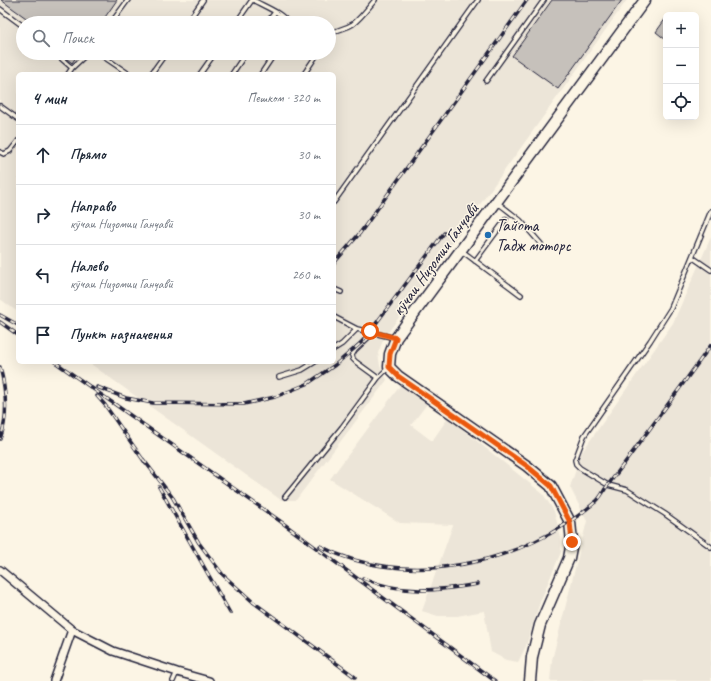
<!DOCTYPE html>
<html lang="ru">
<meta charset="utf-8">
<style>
body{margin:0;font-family:Caveat,sans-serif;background:#f6f6f7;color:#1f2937}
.controls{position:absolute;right:12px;top:12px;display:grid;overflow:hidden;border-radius:6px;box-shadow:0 4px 16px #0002}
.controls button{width:36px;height:36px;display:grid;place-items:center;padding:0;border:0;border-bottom:1px solid #e0e1e3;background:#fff;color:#1f2937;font:20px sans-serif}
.stop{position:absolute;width:12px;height:12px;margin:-9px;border:3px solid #ea580c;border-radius:50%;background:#fff}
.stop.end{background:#ea580c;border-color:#fff;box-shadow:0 1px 4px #0008}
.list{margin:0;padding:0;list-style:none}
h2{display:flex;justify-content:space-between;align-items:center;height:52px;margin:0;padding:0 16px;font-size:17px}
h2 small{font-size:13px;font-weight:400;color:#747a83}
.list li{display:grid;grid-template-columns:26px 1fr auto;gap:12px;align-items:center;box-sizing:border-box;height:60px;padding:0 16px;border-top:1px solid #e0e1e3}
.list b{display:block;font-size:15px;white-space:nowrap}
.list p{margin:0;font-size:13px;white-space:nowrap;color:#747a83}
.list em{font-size:13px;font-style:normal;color:#747a83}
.icon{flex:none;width:22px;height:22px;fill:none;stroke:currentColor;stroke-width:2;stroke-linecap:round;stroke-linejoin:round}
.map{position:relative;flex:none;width:711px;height:681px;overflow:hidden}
.search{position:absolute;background:#fff;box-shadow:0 4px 16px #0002;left:16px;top:16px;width:320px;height:44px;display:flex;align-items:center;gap:10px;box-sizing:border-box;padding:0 14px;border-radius:22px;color:#747a83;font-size:15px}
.panel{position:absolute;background:#fff;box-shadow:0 4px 16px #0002;left:16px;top:72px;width:320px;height:292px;border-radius:6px}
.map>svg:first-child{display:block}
.built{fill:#ece5d8;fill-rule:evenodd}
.building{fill:#c6c1bb;stroke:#22223b}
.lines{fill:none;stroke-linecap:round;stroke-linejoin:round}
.service-casing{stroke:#22223b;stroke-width:6}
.minor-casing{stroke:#22223b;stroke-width:10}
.secondary-casing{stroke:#22223b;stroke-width:13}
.service{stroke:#fcf5e5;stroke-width:3.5}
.minor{stroke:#fcf5e5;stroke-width:7}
.secondary{stroke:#fcf5e5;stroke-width:10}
.rail-casing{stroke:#22223b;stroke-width:3.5}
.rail{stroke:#fcf5e5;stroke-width:2;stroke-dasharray:6;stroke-linecap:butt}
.route{stroke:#ea580c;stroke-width:5}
.poi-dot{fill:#1f6fb2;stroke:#fcf5e5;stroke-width:1.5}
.labels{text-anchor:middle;stroke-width:3;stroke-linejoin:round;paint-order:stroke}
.poi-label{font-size:17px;fill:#22223b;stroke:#fcf5e5;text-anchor:start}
.street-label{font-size:17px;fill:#22223b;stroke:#fcf5e5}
</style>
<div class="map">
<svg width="711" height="681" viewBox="0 0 711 681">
<rect width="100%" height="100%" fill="#fcf5e5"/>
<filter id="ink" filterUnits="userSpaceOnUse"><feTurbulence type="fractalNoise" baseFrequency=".025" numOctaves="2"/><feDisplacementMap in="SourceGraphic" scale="8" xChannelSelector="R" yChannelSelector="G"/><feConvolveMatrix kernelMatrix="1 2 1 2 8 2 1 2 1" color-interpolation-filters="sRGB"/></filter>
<g filter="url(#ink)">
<path class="built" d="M 0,0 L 627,0 L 384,338 L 378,353 L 380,366 L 387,380 L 296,500 L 281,500 L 88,362 L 334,362 L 334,74 L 18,74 L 18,312 L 0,299 ZM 23,23 L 329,23 L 329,53 L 23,53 Z
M 711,237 L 711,681 L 550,681 L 552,660 L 587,521 L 570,487 L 582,452 L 673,323 Z
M 400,386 L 427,404 L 411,425 L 432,441 L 448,418 L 543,494 L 554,511 L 561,538 L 561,552 L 540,602 L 526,646 L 518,662 L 506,660 L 491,652 L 484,611 L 457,616 L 438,616 L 422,611 L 453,525 L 400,523 L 330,479 Z"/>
<path class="building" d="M 1,0 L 117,0 L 101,23 L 33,23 Z
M 552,0 L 622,0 L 558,89 L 512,56 Z
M 666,18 L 666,40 L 656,32 Z
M 60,53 L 79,53 L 72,63 Z"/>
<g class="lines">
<g class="service-casing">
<path id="service" d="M 253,0 C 263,6 283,13 288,23
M 0,9 L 23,26
M 111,23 L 128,0
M 187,23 L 203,0
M 236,23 L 252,0
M 267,23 L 275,12
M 329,38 C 335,28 344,30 353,24 C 362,17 368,8 375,0
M 55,53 L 72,68
M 98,53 L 129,74
M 68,74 L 72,68 L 88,53
M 151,74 L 166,53
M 200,74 L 215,53
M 232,74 L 246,53
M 261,74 L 275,53
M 304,74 L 318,53
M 486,81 L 544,0
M 0,106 L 18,119
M 0,152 L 4,154 L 10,151 L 18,141
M 334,202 L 478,0
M 498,203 L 520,220 L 541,244
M 711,211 L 671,308 L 650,341 L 584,436 L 575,460 L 576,464 L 580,468 L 608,485 L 627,490 L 665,514 L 711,547
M 462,251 L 521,295
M 692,257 L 711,270
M 475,261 L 506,219
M 334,289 L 341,292
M 334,317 L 357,329 L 395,338
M 374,332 L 355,350 L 352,355 L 353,359 L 356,362 L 378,378
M 334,349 L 342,344 L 357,329
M 279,377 L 302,370 L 315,362
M 285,497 L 342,427 L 378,378 L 388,368
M 173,681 L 177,672"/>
</g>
<g class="minor-casing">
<path id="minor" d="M 0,570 L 72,630
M 54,681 L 72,630 L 113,651 L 177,672 L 209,681"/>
</g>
<g class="secondary-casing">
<path id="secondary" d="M 530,681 L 532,657 L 540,625 L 569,558 L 572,542 L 570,522 L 551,486 L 527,466 L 398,376 L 389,367 L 390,354 L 396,338 L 645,0"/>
</g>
<use href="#service" class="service"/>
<use href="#minor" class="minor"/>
<use href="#secondary" class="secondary"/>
<g class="rail-casing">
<path id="rail" d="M 334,263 L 360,233 L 527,0
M 0,315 L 18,325
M 0,322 L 18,335
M 55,362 L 280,521 L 495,681
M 0,367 C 6,390 9,415 0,439
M 97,387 L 126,398 L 153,403 L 244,404 L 275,397 L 307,384 L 335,365 L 362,342 L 444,233
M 97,396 L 105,405 L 146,464
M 143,459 L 173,498 L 199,543 L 223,575 L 253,602 L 355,677
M 159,487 L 230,613
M 320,546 C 404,591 525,564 594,503 C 599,500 602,494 605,489 C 613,478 621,468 629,457 C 656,420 684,383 711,345
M 363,578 C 401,595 438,591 478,584"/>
</g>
<use href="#rail" class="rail"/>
</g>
</g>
<g class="lines" filter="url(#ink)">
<path class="route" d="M 370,331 L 396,338 L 390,354 L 389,367 L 398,376 L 527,466 L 551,486 L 570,522 L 572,542"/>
</g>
<circle class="poi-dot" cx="488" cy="235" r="4"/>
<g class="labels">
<g class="poi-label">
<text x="496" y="231">Тайота<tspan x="496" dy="20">Тадж моторс</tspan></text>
</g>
<g class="street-label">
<text transform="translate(435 259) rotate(-54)" y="6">кӯчаи Низомии Ганҷавӣ</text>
</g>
</g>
</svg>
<div class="controls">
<button>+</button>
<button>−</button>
<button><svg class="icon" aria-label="locate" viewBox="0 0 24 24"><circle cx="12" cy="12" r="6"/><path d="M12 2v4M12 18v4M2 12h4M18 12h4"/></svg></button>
</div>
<div class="stop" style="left:370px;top:331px"></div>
<div class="stop end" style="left:572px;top:542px"></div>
<div class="search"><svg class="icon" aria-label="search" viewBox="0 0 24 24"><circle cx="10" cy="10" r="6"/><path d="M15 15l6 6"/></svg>Поиск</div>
<section class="panel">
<h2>4 мин<small>Пешком · 320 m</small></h2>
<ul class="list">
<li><svg class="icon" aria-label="ahead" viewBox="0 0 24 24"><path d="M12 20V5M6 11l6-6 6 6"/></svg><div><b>Прямо</b></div><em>30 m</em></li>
<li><svg class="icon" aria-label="right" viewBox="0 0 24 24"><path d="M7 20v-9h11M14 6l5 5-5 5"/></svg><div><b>Направо</b><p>кӯчаи Низомии Ганҷавӣ</p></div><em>30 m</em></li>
<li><svg class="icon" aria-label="left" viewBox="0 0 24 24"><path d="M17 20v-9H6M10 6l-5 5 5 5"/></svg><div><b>Налево</b><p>кӯчаи Низомии Ганҷавӣ</p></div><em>260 m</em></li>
<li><svg class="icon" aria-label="arrive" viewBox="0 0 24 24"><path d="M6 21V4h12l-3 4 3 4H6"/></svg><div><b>Пункт назначения</b></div></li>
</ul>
</section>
</div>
